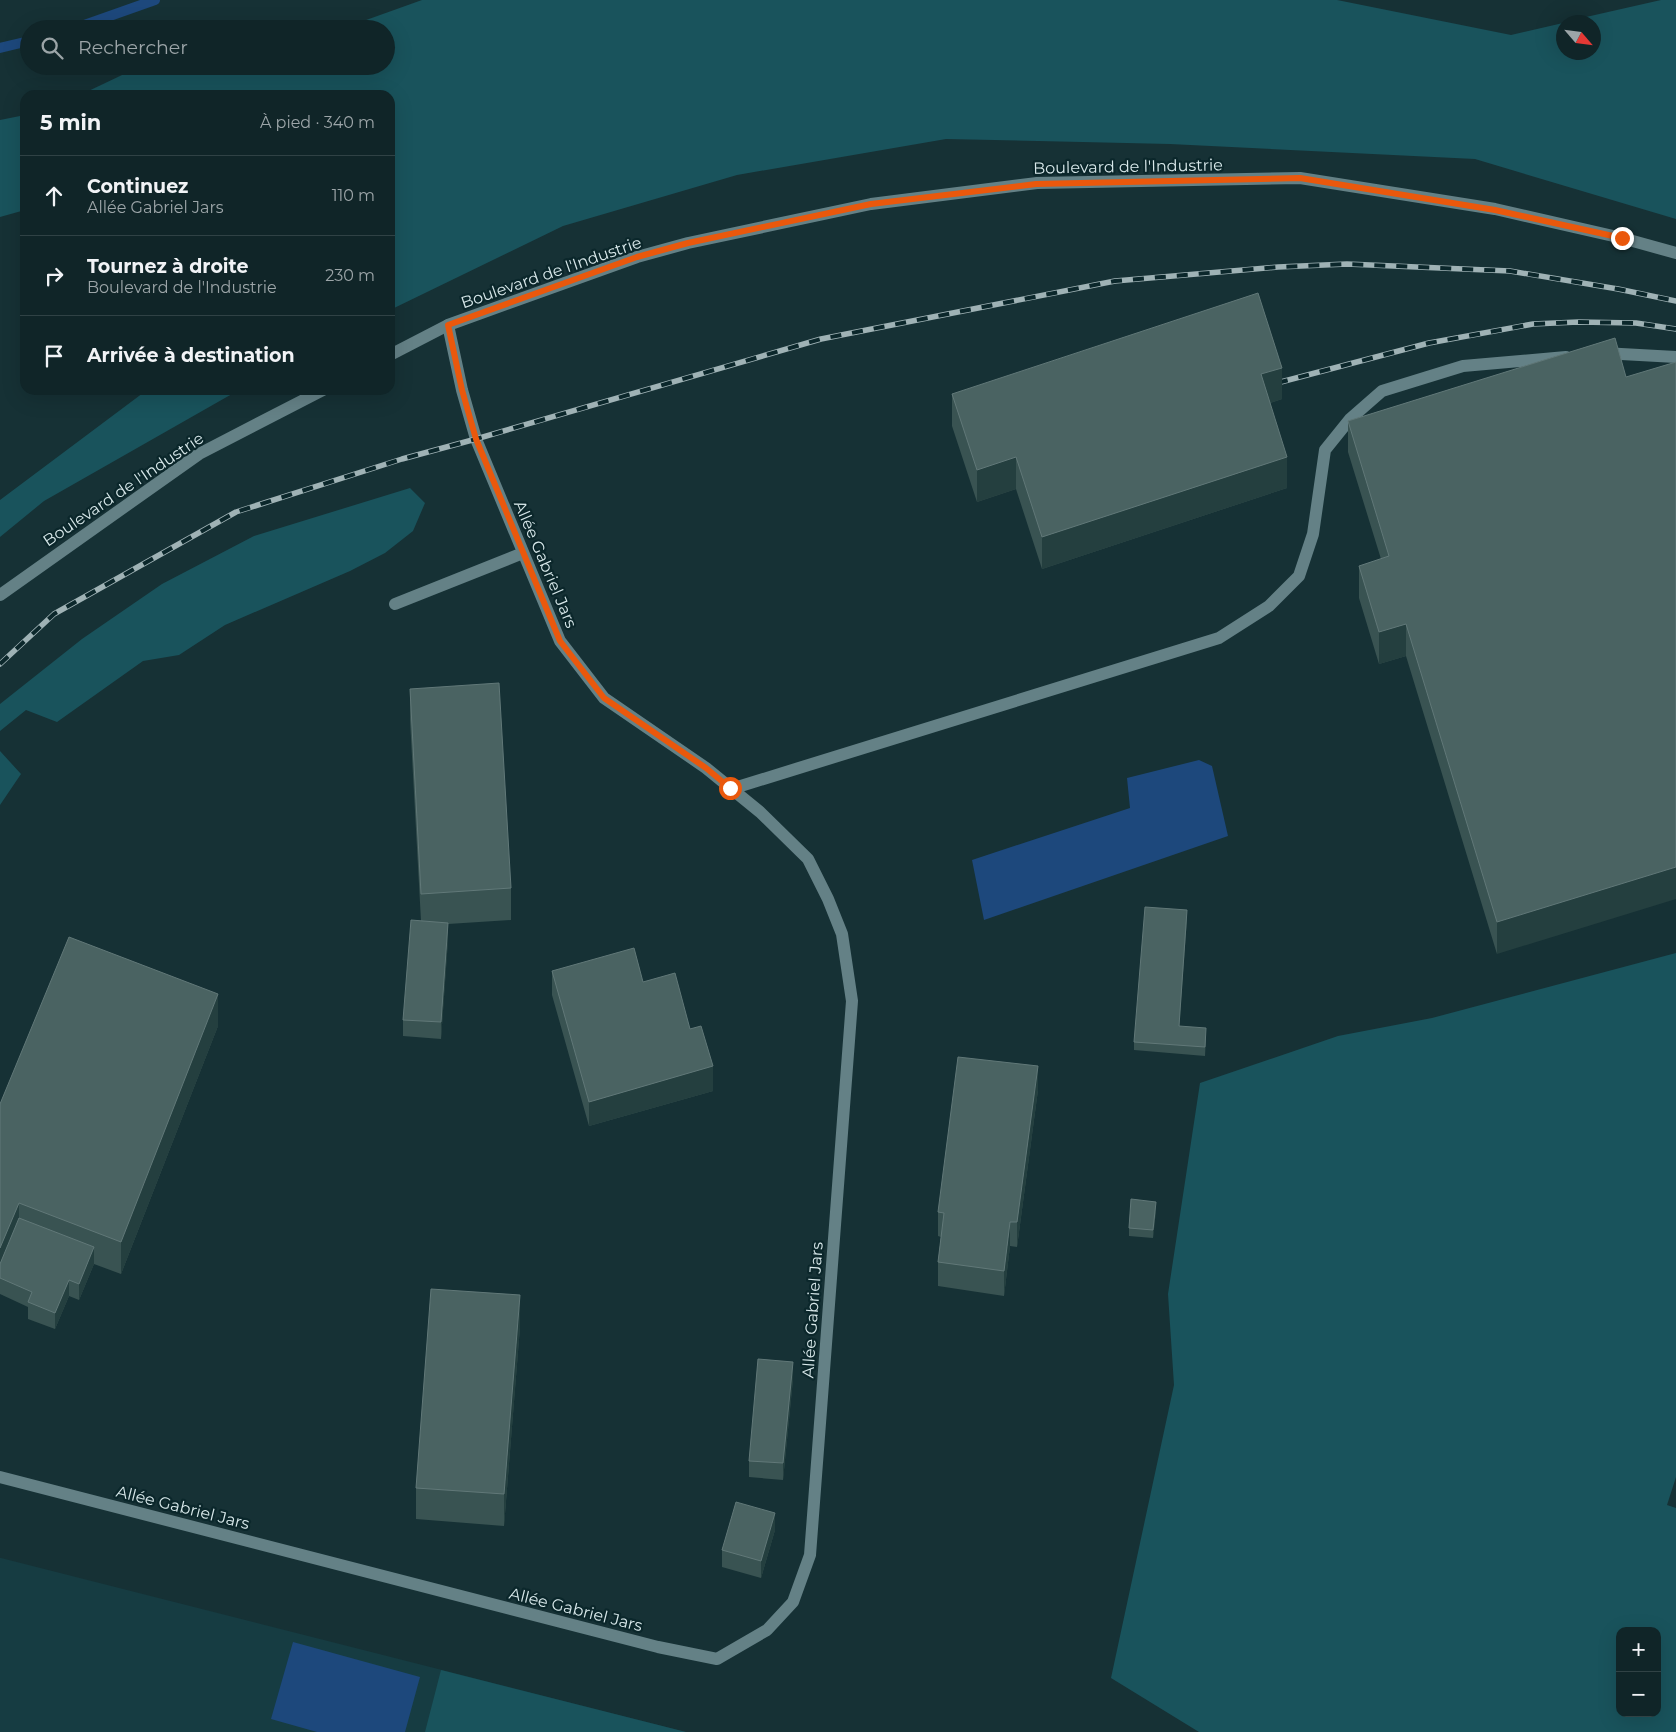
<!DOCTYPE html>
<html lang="fr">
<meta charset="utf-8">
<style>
body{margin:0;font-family:Montserrat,sans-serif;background:#1e3134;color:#f1f3f6}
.controls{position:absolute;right:15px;bottom:15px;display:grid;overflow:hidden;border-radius:10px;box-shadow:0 5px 20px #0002}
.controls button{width:45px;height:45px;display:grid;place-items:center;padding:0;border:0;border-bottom:1px solid #304245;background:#102528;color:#f1f3f6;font:25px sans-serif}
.compass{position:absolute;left:1556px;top:15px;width:45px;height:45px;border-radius:50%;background:#102528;box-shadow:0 5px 20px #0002;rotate:118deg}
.stop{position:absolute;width:15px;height:15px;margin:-11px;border:4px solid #ea580c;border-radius:50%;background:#fff}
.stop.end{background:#ea580c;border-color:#fff;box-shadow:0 1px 5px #0008}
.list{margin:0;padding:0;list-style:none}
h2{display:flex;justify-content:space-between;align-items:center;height:65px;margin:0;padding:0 20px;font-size:21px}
h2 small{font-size:16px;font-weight:400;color:#9ca5a8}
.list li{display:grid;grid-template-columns:32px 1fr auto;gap:15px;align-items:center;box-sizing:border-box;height:80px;padding:0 20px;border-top:1px solid #304245}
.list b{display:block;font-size:19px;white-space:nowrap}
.list p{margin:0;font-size:16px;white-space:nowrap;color:#9ca5a8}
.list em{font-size:16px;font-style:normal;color:#9ca5a8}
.icon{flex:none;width:28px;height:28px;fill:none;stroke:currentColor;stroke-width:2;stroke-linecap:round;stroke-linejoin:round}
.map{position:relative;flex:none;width:1676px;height:1732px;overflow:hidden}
.search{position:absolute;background:#102528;box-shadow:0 5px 20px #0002;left:20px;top:20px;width:375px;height:55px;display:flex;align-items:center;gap:12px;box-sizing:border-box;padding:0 18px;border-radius:28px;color:#9ca5a8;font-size:19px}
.panel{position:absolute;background:#102528;box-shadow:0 5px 20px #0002;left:20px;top:90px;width:375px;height:305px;border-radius:15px}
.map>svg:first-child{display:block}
.built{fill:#163c42}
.green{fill:#19535c;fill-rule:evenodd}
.water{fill:#1d487c}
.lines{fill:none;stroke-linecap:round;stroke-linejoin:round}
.stream{stroke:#1d487c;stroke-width:10}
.lane{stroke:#648186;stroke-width:12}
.street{stroke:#648186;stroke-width:12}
.rail-casing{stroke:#9fb2b5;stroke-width:5.5}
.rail{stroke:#0b272b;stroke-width:4;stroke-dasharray:11;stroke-linecap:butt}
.wall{fill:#395352}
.shaded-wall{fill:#243f3f}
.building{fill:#4a6362;stroke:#617878}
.route{stroke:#ea580c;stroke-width:6}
.labels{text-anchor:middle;stroke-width:4.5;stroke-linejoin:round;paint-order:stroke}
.street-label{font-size:16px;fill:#d9e9eb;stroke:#0b272b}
</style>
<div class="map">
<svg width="1676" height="1732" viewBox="0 0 1676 1732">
<rect width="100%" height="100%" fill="#163135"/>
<path class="built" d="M 0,1558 L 1,1558 L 686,1732 L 0,1732 Z"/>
<path class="green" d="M 422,0 L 1337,0 L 1511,35 L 1563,23 L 1564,52 L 1594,52 L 1594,22 L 1564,22 L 1661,0 L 1676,0 L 1676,219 L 1475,159 L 1170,144 L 946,139 L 737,175 L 563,226 L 390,310 L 390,95 L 80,95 L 141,66 L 386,66 L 386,29 L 341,29 Z
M 25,115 L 25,210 L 0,217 L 0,120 Z
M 147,390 L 239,390 L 44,501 L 0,537 L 0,500 Z
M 410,488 L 425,503 L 413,531 L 385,553 L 350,571 L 225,625 L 179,655 L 143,661 L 57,722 L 26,710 L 0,731 L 0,704 L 82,639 L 162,584 L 254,536 Z
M 0,751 L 21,774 L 0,805 Z
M 1676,953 L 1676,1477 L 1667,1505 L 1676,1508 L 1676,1732 L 1199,1732 L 1111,1678 L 1174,1385 L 1168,1294 L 1200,1083 L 1338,1036 L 1432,1018 ZM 1620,1631 L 1657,1631 L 1657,1713 L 1620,1713 Z
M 441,1670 L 686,1732 L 425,1732 Z"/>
<path class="water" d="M 1199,760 L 1212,766 L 1228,836 L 984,920 L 972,860 L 1130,808 L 1127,778 Z
M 293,1642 L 420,1677 L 405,1732 L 317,1732 L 271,1719 Z"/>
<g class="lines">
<path class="stream" d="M 73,29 L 155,0
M 0,48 L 29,41"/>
<path class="lane" d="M 1603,353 L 1676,357
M 395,604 L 523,553
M 731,789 L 1219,638 L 1269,606 L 1299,576 L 1313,534 L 1325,450 L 1350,419 L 1382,391 L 1463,366 L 1566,357
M 0,1477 L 658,1647 L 717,1659 L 767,1630 L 793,1602 L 810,1555 L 852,1001 L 842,934 L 828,899 L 808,859 L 760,812 L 706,768 L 604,698 L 560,641 L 476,439 L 462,390 L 448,325"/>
<path class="street" d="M 390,355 L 448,325 L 637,257 L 688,243 L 871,204 L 1037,183 L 1300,178 L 1495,209 L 1622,238 L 1676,253
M 0,595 L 199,454 L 323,390"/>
<g class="rail-casing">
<path id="rail" d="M 1277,383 L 1429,343 L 1533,324 L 1578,322 L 1636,323 L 1676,329
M 0,664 L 54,614 L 236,512 L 402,459 L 476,439 L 821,339 L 1115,281 L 1278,267 L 1347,264 L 1510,271 L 1618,289 L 1676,301"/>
</g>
<use href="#rail" class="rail"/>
</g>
<path class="wall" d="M 1615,338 L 1497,954 L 1406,656 L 1379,664 L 1359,598 L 1359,566 L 1381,559 L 1348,452 L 1348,421 Z
M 952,394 L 1282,399 L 1270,403 L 1287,488 L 1042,569 L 1016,489 L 977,502 L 952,426 Z
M 410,689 L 511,888 L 511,920 L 448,924 L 448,940 L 441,1039 L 403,1036 L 403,1020 L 421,921 L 410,720 Z
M 1187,919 L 1179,1026 L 1206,1036 L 1205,1056 L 1134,1050 L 1134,1042 Z
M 552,971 L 643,982 L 690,1029 L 713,1091 L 589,1126 L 552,995 Z
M 218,1026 L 121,1274 L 94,1264 L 79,1300 L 69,1296 L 55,1329 L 28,1319 L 28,1307 L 0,1294 L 0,1104 Z
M 1038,1090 L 1017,1247 L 1010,1246 L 1004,1296 L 938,1286 L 938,1262 L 941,1237 L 938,1236 L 938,1212 Z
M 1156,1210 L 1153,1238 L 1129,1236 L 1129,1228 Z
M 520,1327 L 504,1526 L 416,1519 L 416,1488 Z
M 793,1379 L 783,1480 L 749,1477 L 749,1461 Z
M 775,1530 L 761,1578 L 722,1567 L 722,1550 Z"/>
<path class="shaded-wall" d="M 1282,368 L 1282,399 L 1261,406 L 1261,374 Z
M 1016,457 L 1016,489 L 977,502 L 977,470 Z
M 1287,457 L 1287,488 L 1042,569 L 1042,537 Z
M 1406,624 L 1406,656 L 1379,664 L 1379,632 Z
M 1676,867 L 1676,899 L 1497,954 L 1497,922 Z
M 1187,910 L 1187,919 L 1179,1034 L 1179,1026 Z
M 448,923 L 448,940 L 441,1039 L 441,1022 Z
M 218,994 L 218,1026 L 121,1274 L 121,1242 Z
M 713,1066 L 713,1091 L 589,1126 L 589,1102 Z
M 1038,1066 L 1038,1090 L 1017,1247 L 1017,1222 Z
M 1156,1202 L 1156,1210 L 1153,1238 L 1153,1230 Z
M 19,1203 L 19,1235 L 0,1278 L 0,1248 Z
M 1010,1222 L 1010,1246 L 1004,1296 L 1004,1271 Z
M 94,1247 L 94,1264 L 79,1300 L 79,1284 Z
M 69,1280 L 69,1296 L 55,1329 L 55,1313 Z
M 520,1295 L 520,1327 L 504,1526 L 504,1494 Z
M 793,1362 L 793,1379 L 783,1480 L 783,1463 Z
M 775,1513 L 775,1530 L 761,1578 L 761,1561 Z"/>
<path class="building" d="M 1258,293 L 1282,368 L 1261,374 L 1287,457 L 1042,537 L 1016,457 L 977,470 L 952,394 Z
M 1615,338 L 1626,377 L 1676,362 L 1676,867 L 1497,922 L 1406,624 L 1379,632 L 1359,566 L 1389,556 L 1348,421 Z
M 499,683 L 511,888 L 421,894 L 410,689 Z
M 1145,907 L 1187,910 L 1179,1026 L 1206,1028 L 1205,1047 L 1134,1042 Z
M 411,920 L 448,923 L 441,1022 L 403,1020 Z
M 69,937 L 218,994 L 121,1242 L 19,1203 L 0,1248 L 0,1104 Z
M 634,948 L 643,982 L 675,973 L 690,1029 L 701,1026 L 713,1066 L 589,1102 L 552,971 Z
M 958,1057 L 1038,1066 L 1017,1222 L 1010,1222 L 1004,1271 L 938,1262 L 944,1213 L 938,1212 Z
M 1131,1199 L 1156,1202 L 1153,1230 L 1129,1228 Z
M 19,1218 L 94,1247 L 79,1284 L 69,1280 L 55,1313 L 28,1302 L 32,1292 L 0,1278 L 0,1264 Z
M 431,1289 L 520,1295 L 504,1494 L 416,1488 Z
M 758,1359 L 793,1362 L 783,1463 L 749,1461 Z
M 736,1502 L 775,1513 L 761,1561 L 722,1550 Z"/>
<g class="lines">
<path class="route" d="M 730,788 L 706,768 L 604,698 L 560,641 L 476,439 L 462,390 L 448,325 L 637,257 L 688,243 L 871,204 L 1036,184 L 1300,178 L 1495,210 L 1622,238"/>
</g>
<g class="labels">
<g class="street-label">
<text transform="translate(1128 166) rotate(-1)" y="6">Boulevard de l'Industrie</text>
<text transform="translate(551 272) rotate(-19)" y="6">Boulevard de l'Industrie</text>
<text transform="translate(123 489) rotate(-34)" y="6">Boulevard de l'Industrie</text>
<text transform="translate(546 564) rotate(67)" y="6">Allée Gabriel Jars</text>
<text transform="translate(812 1310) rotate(-86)" y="6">Allée Gabriel Jars</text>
<text transform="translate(183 1507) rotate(14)" y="6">Allée Gabriel Jars</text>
<text transform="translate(576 1609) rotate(14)" y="6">Allée Gabriel Jars</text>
</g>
</g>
</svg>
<div class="controls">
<button>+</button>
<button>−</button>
</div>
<svg class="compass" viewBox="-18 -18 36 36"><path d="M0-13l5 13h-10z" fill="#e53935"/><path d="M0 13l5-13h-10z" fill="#9ca5a8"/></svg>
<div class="stop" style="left:730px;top:788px"></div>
<div class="stop end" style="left:1622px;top:238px"></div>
<div class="search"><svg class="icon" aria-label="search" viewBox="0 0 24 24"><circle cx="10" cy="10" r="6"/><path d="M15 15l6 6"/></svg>Rechercher</div>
<section class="panel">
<h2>5 min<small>À pied · 340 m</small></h2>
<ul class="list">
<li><svg class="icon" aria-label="ahead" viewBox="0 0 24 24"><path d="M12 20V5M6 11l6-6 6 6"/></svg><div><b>Continuez</b><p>Allée Gabriel Jars</p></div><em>110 m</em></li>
<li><svg class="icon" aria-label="right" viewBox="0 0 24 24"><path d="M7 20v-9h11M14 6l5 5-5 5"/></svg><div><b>Tournez à droite</b><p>Boulevard de l'Industrie</p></div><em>230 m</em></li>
<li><svg class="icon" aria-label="arrive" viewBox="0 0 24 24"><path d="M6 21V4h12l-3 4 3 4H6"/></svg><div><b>Arrivée à destination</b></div></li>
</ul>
</section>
</div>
